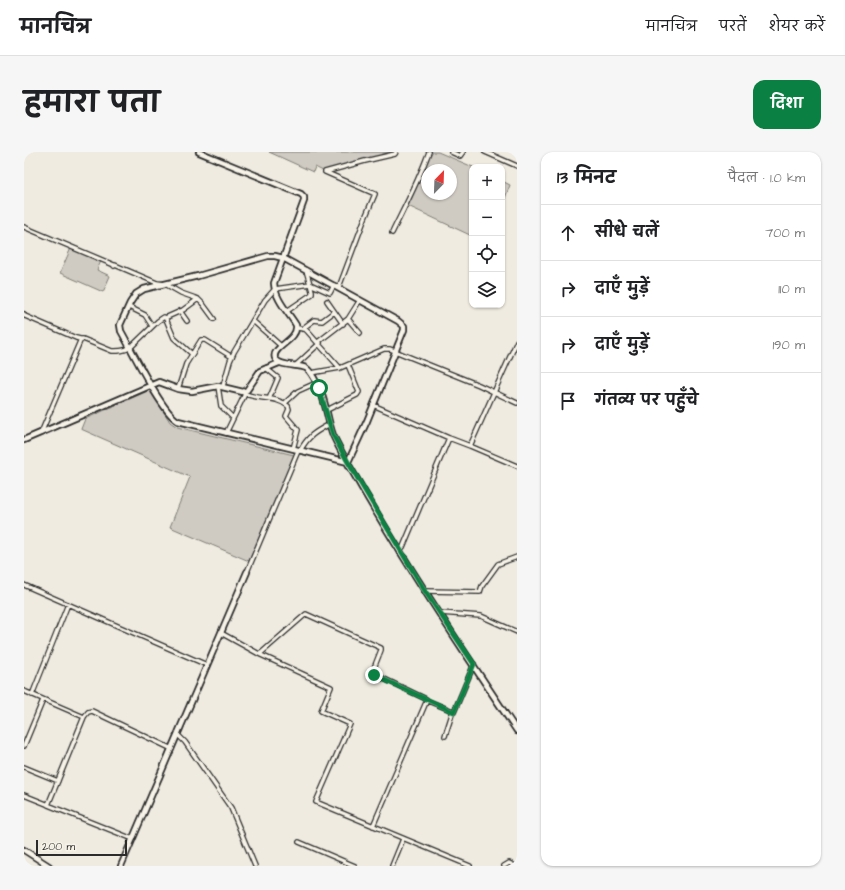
<!DOCTYPE html>
<html lang="hi">
<meta charset="utf-8">
<style>
body{margin:0;font-family:"Architects Daughter","Playpen Sans Deva",sans-serif;background:#f6f6f6;color:#202124}
.controls{position:absolute;right:12px;top:12px;display:grid;overflow:hidden;border-radius:8px;box-shadow:0 1px 3px #0004}
.controls button{width:36px;height:36px;display:grid;place-items:center;padding:0;border:0;border-bottom:1px solid #e0e0e0;background:#fff;color:#202124;font:20px sans-serif}
.compass{position:absolute;left:397px;top:12px;width:36px;height:36px;border-radius:50%;background:#fff;box-shadow:0 1px 3px #0004;rotate:23deg}
.scale{position:absolute;left:12px;bottom:10px;width:91px;box-sizing:border-box;padding-left:4px;border:2px solid #2b2b2b;border-top:0;font-size:11px;line-height:14px;white-space:nowrap;color:#2b2b2b;-webkit-text-stroke:3px #f7f3e8;paint-order:stroke}
.stop{position:absolute;width:12px;height:12px;margin:-9px;border:3px solid #0b8043;border-radius:50%;background:#fff}
.stop.end{background:#0b8043;border-color:#fff;box-shadow:0 1px 4px #0008}
.list{margin:0;padding:0;list-style:none}
h2{display:flex;justify-content:space-between;align-items:center;height:52px;margin:0;padding:0 16px;font-size:17px}
h2 small{font-size:13px;font-weight:400;color:#757577}
.list li{display:grid;grid-template-columns:26px 1fr auto;gap:12px;align-items:center;box-sizing:border-box;height:56px;padding:0 16px;border-top:1px solid #e0e0e0}
.list b{display:block;font-size:15px;white-space:nowrap}
.list em{font-size:13px;font-style:normal;color:#757577}
.icon{flex:none;width:22px;height:22px;fill:none;stroke:currentColor;stroke-width:2;stroke-linecap:round;stroke-linejoin:round}
.map{position:relative;flex:none;width:493px;height:714px;overflow:hidden;border-radius:12px}
header{display:flex;align-items:center;gap:24px;box-sizing:border-box;height:56px;padding:0 20px;background:#fff;border-bottom:1px solid #e0e0e0}
header strong{font-size:19px}
nav{display:flex;gap:22px;margin-inline-start:auto;font-size:14px}
.intro{display:flex;align-items:center;justify-content:space-between;box-sizing:border-box;height:96px;padding:0 24px}
h1{margin:0;font-size:28px}
.button{padding:10px 18px;border-radius:12px;background:#0b8043;color:#fff;font-size:14px;font-weight:700}
main{display:flex;gap:24px;padding:0 24px}
aside{flex:1;background:#fff;border-radius:12px;box-shadow:0 1px 3px #0004}
.map>svg:first-child{display:block}
.green{fill:#cfcbc2;stroke:#7d7b76;fill-rule:evenodd}
.lines{fill:none;stroke-linecap:round;stroke-linejoin:round}
.minor-casing{stroke:#2b2b2b;stroke-width:6}
.tertiary-casing{stroke:#2b2b2b;stroke-width:8}
.minor{stroke:#f7f3e8;stroke-width:3.5}
.tertiary{stroke:#f7f3e8;stroke-width:4.5}
.route{stroke:#0b8043;stroke-width:5}
</style>
<header>
<strong>मानचित्र</strong>
<nav><a>मानचित्र</a><a>परतें</a><a>शेयर करें</a></nav>
</header>
<div class="intro"><h1>हमारा पता</h1><a class="button">दिशा</a></div>
<main>
<div class="map">
<svg width="493" height="714" viewBox="0 0 493 714">
<rect width="100%" height="100%" fill="#efebe0"/>
<filter id="ink" filterUnits="userSpaceOnUse"><feTurbulence type="fractalNoise" baseFrequency=".025" numOctaves="2"/><feDisplacementMap in="SourceGraphic" scale="8" xChannelSelector="R" yChannelSelector="G"/><feConvolveMatrix kernelMatrix="1 2 1 2 8 2 1 2 1" color-interpolation-filters="sRGB"/></filter>
<g filter="url(#ink)">
<path class="green" d="M 245,0 L 369,0 L 299,19 L 291,15 L 289,20 Z
M 407,0 L 414,0 L 449,15 L 448,15 L 448,84 L 384,54 ZM 403,18 L 427,18 L 427,42 L 403,42 Z
M 478,29 L 486,33 L 478,54 Z
M 47,96 L 77,109 L 73,118 L 86,124 L 79,140 L 36,121 Z
M 126,238 L 146,270 L 153,275 L 270,303 L 225,409 L 146,375 L 166,325 L 57,277 L 61,267 Z"/>
<g class="lines">
<g class="minor-casing">
<path id="minor" d="M 427,0 L 436,4 L 439,0
M 461,0 L 493,14
M 0,75 L 90,113
M 368,81 C 380,56 393,32 403,5 L 405,0
M 90,114 L 91,113 L 133,131 L 141,132 L 157,141 L 174,147 L 179,152 L 190,167
M 303,149 L 319,172
M 105,155 L 121,163 L 128,174
M 156,159 L 163,169
M 263,159 L 288,142 L 288,139 L 282,118
M 0,162 L 1,164 L 52,186 L 56,187 L 59,187 L 88,199 C 95,199 101,199 107,195 L 134,169 L 140,165 L 142,167 L 150,186 L 168,202
M 141,166 L 159,158 L 174,147
M 324,167 L 336,181
M 229,169 L 257,194
M 273,176 L 281,177 L 284,180 L 316,216
M 278,177 L 290,168 L 298,169 L 310,160
M 294,190 L 324,167 L 336,148
M 271,214 L 296,191
M 242,216 L 254,226 L 245,247
M 287,221 L 316,216 L 360,197 L 366,197 L 388,206 L 455,233 L 493,251
M 194,234 L 197,254 L 209,266
M 199,234 L 206,209 L 210,200 L 241,148 L 251,137 L 286,132 L 306,141 L 310,133 L 315,135 L 341,66 L 351,42 L 301,20 L 341,9 L 371,2 L 372,0
M 154,237 L 162,212 L 177,188 L 181,188 L 208,205
M 218,240 C 232,249 251,243 264,254 L 265,257 L 262,264 L 274,278 L 269,297
M 261,251 L 274,239 L 292,231
M 349,253 L 425,286
M 303,258 L 333,243 L 335,240 L 324,213
M 17,281 L 57,187
M 202,281 L 221,242
M 446,294 L 493,314
M 276,299 C 284,284 291,280 306,272
M 376,398 L 379,395 L 425,286 L 446,294 L 493,189
M 223,420 L 274,299
M 0,433 L 183,513
M 401,439 L 456,440 L 458,434 L 474,412 L 493,405
M 416,461 L 457,464 L 493,480
M 197,481 L 237,503 L 307,535 L 297,559 L 326,572 L 292,650 L 446,714
M 236,502 L 282,462 L 357,496 L 357,498 L 348,521 L 402,547 L 404,549 L 429,559 L 421,584
M 0,539 L 60,565
M 8,543 L 44,452
M 430,560 L 450,512
M 154,583 L 161,590 L 207,656 L 231,714
M 0,594 L 19,548
M 0,615 L 34,629
M 0,643 L 25,653
M 349,674 L 403,548
M 109,687 L 24,653 L 60,565 L 64,560 L 68,559 L 148,597
M 275,690 L 331,714
M 368,714 L 379,687
M 480,714 L 485,711 L 491,714"/>
</g>
<g class="tertiary-casing">
<path id="tertiary" d="M 175,0 L 277,42 L 280,45 L 280,49 L 250,131 C 251,147 264,160 272,173 C 275,188 247,195 251,206 C 255,215 274,212 282,216 C 288,220 291,228 294,234 C 302,248 303,267 309,283 C 313,292 318,301 323,310 C 375,402 434,491 493,579
M 244,104 L 251,104 L 259,106 L 374,169 L 380,174 L 380,178 L 343,269 L 324,310 L 154,269 C 137,259 108,198 97,179 L 96,173 L 106,151 L 112,142 L 120,137 L 174,124 Z
M 0,288 L 135,230 L 154,237 L 168,239 L 194,234 L 219,240 L 223,238 L 236,219 L 255,211
M 0,698 L 25,714
M 97,714 L 223,420"/>
</g>
<use href="#minor" class="minor"/>
<use href="#tertiary" class="tertiary"/>
</g>
</g>
<g class="lines" filter="url(#ink)">
<path class="route" d="M 295,236 L 309,283 L 324,310 L 401,439 L 450,512 L 430,560 L 350,523"/>
</g>
</svg>
<div class="controls">
<button>+</button>
<button>−</button>
<button><svg class="icon" aria-label="locate" viewBox="0 0 24 24"><circle cx="12" cy="12" r="6"/><path d="M12 2v4M12 18v4M2 12h4M18 12h4"/></svg></button>
<button><svg class="icon" aria-label="layers" viewBox="0 0 24 24"><path d="M12 4l9 5-9 5-9-5zM3 14l9 5 9-5"/></svg></button>
</div>
<svg class="compass" viewBox="-18 -18 36 36"><path d="M0-13l5 13h-10z" fill="#e53935"/><path d="M0 13l5-13h-10z" fill="#757577"/></svg>
<div class="scale">200 m</div>
<div class="stop" style="left:295px;top:236px"></div>
<div class="stop end" style="left:350px;top:523px"></div>
</div>
<aside>
<h2>13 मिनट<small>पैदल · 1.0 km</small></h2>
<ul class="list">
<li><svg class="icon" aria-label="ahead" viewBox="0 0 24 24"><path d="M12 20V5M6 11l6-6 6 6"/></svg><div><b>सीधे चलें</b></div><em>700 m</em></li>
<li><svg class="icon" aria-label="right" viewBox="0 0 24 24"><path d="M7 20v-9h11M14 6l5 5-5 5"/></svg><div><b>दाएँ मुड़ें</b></div><em>110 m</em></li>
<li><svg class="icon" aria-label="right" viewBox="0 0 24 24"><path d="M7 20v-9h11M14 6l5 5-5 5"/></svg><div><b>दाएँ मुड़ें</b></div><em>190 m</em></li>
<li><svg class="icon" aria-label="arrive" viewBox="0 0 24 24"><path d="M6 21V4h12l-3 4 3 4H6"/></svg><div><b>गंतव्य पर पहुँचे</b></div></li>
</ul>
</aside>
</main>
